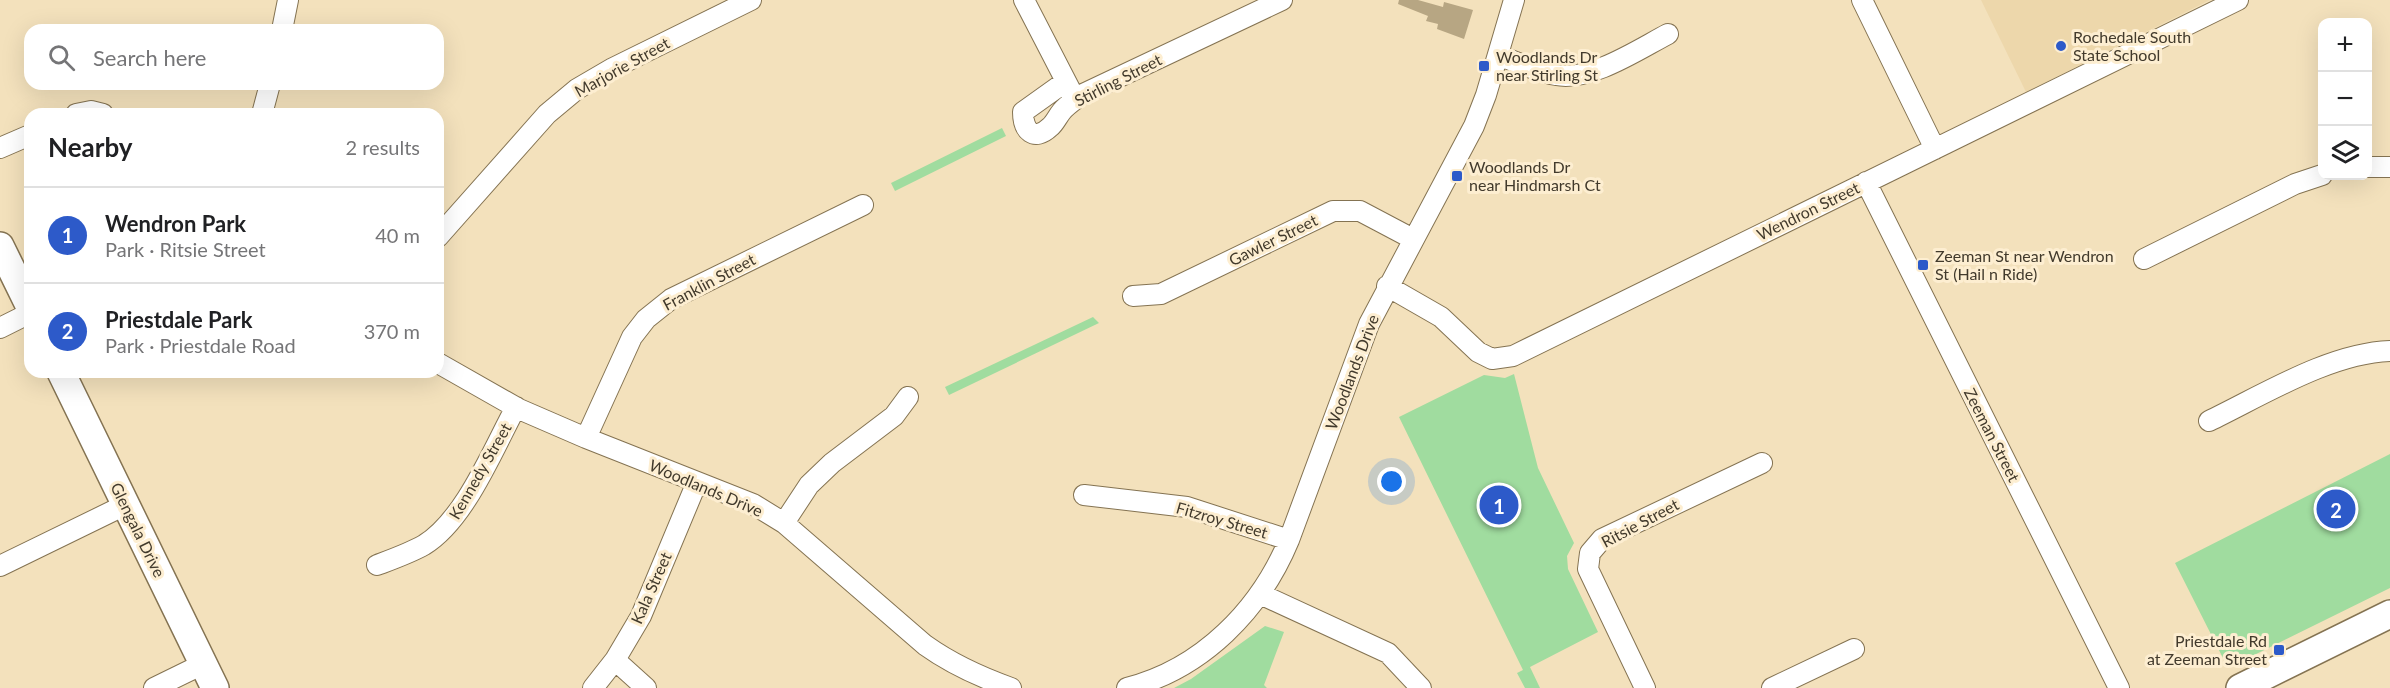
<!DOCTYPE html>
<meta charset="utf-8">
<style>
body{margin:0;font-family:Lato,sans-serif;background:#f2f2f2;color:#202124}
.controls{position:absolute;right:18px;top:18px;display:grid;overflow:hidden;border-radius:12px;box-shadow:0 6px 24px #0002}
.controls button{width:54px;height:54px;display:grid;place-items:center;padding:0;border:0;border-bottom:2px solid #e0e0e0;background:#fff;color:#202124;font:30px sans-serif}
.you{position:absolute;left:1392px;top:482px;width:21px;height:21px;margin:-15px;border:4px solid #fff;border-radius:50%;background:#1a73e8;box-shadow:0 0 0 9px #1a73e833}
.badge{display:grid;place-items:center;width:39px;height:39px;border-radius:50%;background:#2d5ac9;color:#fff;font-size:20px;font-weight:700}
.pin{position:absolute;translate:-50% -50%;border:3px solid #fff;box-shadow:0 2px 6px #0006}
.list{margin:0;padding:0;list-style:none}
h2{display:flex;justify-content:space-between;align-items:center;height:78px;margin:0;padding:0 24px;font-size:26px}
h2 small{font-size:20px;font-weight:400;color:#757577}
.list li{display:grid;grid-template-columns:39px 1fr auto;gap:18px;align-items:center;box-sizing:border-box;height:96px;padding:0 24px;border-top:2px solid #e0e0e0}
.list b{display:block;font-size:22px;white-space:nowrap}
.list p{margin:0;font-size:20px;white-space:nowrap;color:#757577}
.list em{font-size:20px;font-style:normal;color:#757577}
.icon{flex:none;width:33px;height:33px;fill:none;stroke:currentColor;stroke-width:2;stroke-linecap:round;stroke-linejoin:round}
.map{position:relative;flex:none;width:2390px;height:688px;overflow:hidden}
.search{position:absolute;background:#fff;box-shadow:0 6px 24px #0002;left:24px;top:24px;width:420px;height:66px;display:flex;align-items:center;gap:15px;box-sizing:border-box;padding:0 21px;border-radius:18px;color:#757577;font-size:22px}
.panel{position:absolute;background:#fff;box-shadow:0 6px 24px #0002;left:24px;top:108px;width:420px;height:270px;border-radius:18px}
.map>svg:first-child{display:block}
.built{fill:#edd7ab}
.green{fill:#a0dc9f}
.building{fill:#b7a683}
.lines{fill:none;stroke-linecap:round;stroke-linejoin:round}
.street-casing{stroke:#847352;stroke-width:22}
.secondary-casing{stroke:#847352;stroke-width:30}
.street{stroke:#fff;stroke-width:20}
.secondary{stroke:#fff;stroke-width:27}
.poi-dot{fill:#2d5ac9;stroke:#fdeed1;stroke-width:2}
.labels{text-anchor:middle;stroke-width:6;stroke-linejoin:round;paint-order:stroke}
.poi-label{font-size:16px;fill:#423a2c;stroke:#fdeed1;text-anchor:start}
.street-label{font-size:16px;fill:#423a2c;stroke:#fdeed1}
</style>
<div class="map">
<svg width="2390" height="688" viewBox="0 0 2390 688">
<rect width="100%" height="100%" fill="#f3e1bc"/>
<path class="built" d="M 1981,0 L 2210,0 L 2026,92 Z"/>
<path class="green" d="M 1002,128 L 1006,136 L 895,191 L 891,183 Z
M 1093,317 L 1099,323 L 949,395 L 945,387 Z
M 1514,374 L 1538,468 L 1574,543 L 1567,556 L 1568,569 L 1598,632 L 1530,667 L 1540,688 L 1525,688 L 1517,673 L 1523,670 L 1399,417 L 1484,375 L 1505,378 Z
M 2390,454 L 2390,588 L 2228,668 L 2175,563 Z
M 1265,626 L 1284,632 L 1264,685 L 1267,688 L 1174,688 L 1191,679 Z"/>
<path class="building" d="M 1399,0 L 1418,0 L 1443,7 L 1444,2 L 1473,10 L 1464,39 L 1437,29 L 1438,24 L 1426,21 L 1428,16 L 1398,4 Z"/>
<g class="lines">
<g class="street-casing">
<path id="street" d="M 1024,0 L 1071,91
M 1862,0 L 1935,149
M 282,30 L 288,0
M 1498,55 C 1517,62 1537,72 1556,75 C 1590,82 1639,49 1668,34
M 1065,82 L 1023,112 C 1023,131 1034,142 1050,127 C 1055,123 1057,117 1062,111 C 1067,105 1075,100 1081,95 L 1282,0
M 76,114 L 91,111 L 103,114
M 262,114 L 270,84
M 0,148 L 30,135
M 2368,167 L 2390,167
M 1866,182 L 2119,688
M 438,237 L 547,114 L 577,89 L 613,68 L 751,0
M 2144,259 L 2295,184 L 2322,175
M 1387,286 L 1441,317 L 1478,352 L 1492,359 L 1513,356 L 2238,0
M 1133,296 L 1161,294 L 1333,211 L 1360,211 L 1413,239
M 0,328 L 30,313
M 438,363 L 519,409 L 586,438 L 753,504 L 784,523 L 925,645 C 953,665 980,677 1011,688
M 2209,421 C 2263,395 2330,353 2390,351
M 586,438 L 632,337 L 646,319 L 671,299 L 863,205
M 1084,495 L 1187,507 L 1289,540
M 784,523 L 809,485 L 832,463 L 894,416 L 908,397
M 377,565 C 393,559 410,553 424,545 C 465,520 493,449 516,407
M 0,566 L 125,505
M 1260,594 L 1388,653 L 1421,688
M 615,660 L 646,688
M 154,688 L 203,664
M 593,688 L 615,660 L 641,616 L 697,482
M 1127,688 C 1202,669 1260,610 1289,540 L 1369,324 L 1474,126 L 1486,95 L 1514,0
M 1645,688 L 1588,569 L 1590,553 L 1602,539 L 1762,463
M 1772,688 L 1854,649"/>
</g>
<g class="secondary-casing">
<path id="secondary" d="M 0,246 L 30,307
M 61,372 L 215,688
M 2240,688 L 2390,614"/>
</g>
<use href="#street" class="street"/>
<use href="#secondary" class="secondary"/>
</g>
<g class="poi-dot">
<circle cx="2061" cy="46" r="6"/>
<rect x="1478" y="60" width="12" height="12" rx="3"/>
<rect x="1451" y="170" width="12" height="12" rx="3"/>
<rect x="1917" y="259" width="12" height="12" rx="3"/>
<rect x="2273" y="644" width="12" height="12" rx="3"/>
</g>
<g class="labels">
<g class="poi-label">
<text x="2073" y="43">Rochedale South<tspan x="2073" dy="18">State School</tspan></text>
<text x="1496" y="63">Woodlands Dr<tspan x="1496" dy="18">near Stirling St</tspan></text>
<text x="1469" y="173">Woodlands Dr<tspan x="1469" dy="18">near Hindmarsh Ct</tspan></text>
<text x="1935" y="262">Zeeman St near Wendron<tspan x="1935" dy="18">St (Hail n Ride)</tspan></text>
<text x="2267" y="647" text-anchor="end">Priestdale Rd<tspan x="2267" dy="18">at Zeeman Street</tspan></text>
</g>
<g class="street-label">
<text transform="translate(622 67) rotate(-29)" y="6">Marjorie Street</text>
<text transform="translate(1118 80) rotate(-27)" y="6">Stirling Street</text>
<text transform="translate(1808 211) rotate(-26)" y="6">Wendron Street</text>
<text transform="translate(1273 240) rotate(-26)" y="6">Gawler Street</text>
<text transform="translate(709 282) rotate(-28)" y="6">Franklin Street</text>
<text transform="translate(1352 372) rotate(-69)" y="6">Woodlands Drive</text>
<text transform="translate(1992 435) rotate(63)" y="6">Zeeman Street</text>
<text transform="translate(480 471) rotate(-60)" y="6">Kennedy Street</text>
<text transform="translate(706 488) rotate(23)" y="6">Woodlands Drive</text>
<text transform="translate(1222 520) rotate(16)" y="6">Fitzroy Street</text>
<text transform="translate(1640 523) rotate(-28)" y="6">Ritsie Street</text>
<text transform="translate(138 530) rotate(64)" y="6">Glengala Drive</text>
<text transform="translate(651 588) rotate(-66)" y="6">Kala Street</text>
</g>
</g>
</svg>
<div class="controls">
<button>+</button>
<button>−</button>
<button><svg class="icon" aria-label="layers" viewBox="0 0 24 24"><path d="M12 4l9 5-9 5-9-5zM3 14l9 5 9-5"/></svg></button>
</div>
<div class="you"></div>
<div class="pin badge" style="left:1499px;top:505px">1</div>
<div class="pin badge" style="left:2336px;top:509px">2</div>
<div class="search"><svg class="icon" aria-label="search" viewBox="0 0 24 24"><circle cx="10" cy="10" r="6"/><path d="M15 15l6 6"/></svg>Search here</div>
<section class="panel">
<h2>Nearby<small>2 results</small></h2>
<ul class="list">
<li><span class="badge">1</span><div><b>Wendron Park</b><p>Park · Ritsie Street</p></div><em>40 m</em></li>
<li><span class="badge">2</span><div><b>Priestdale Park</b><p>Park · Priestdale Road</p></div><em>370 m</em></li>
</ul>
</section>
</div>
